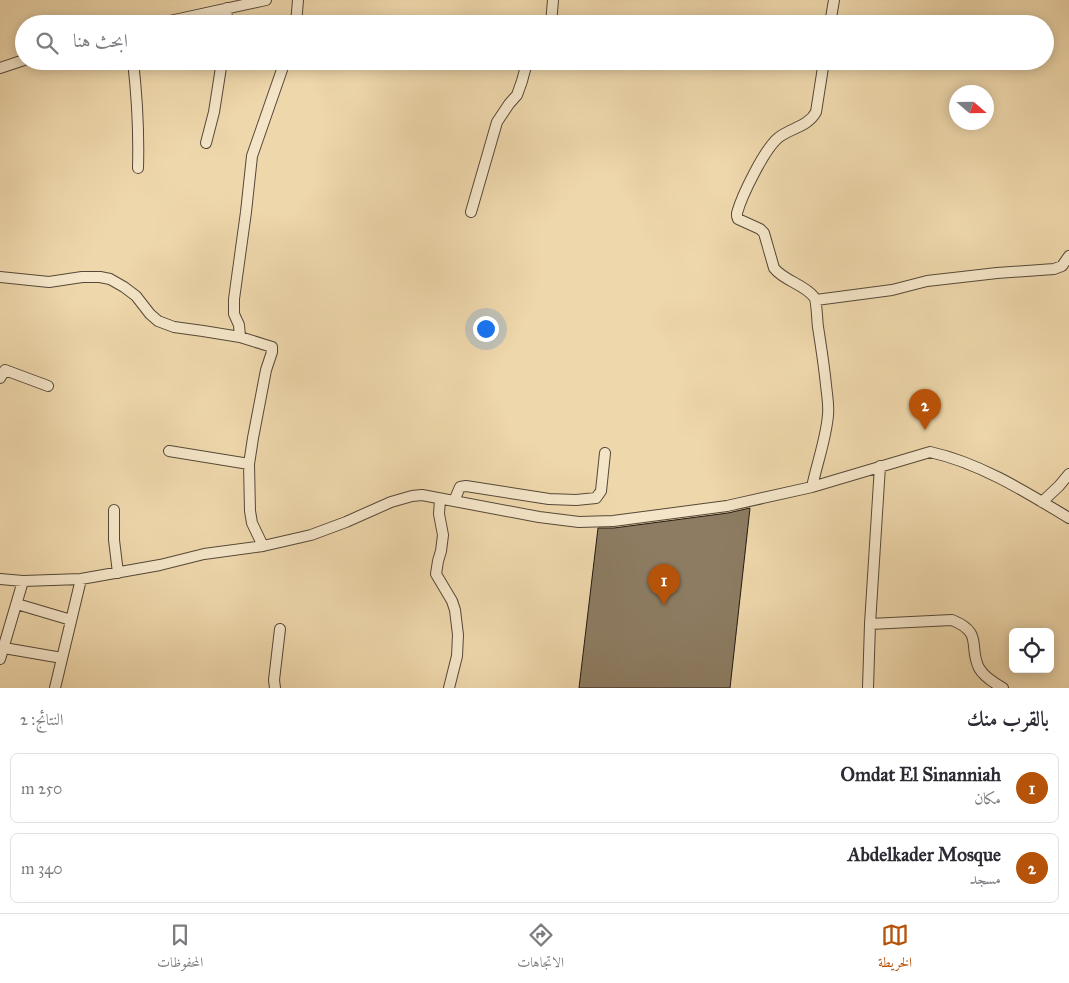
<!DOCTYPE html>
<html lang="ar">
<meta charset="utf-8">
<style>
body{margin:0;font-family:"IM FELL Great Primer",Amiri,serif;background:#f2f2f3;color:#2b2b33;direction:rtl}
.controls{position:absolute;right:15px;bottom:15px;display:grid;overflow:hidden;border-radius:8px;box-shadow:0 2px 12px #0003}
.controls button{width:45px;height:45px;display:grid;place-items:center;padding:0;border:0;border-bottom:1px solid #e1e1e2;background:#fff;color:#2b2b33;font:25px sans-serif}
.compass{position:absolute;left:949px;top:85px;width:45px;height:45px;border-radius:50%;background:#fff;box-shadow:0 2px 12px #0003;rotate:110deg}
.you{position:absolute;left:485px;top:328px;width:18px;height:18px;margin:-12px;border:4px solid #fff;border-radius:50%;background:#1a73e8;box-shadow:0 0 0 8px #1a73e833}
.badge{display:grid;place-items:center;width:32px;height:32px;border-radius:50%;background:#b45309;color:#fff;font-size:16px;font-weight:700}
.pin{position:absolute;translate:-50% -41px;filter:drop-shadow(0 1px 2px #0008)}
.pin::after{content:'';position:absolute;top:26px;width:18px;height:15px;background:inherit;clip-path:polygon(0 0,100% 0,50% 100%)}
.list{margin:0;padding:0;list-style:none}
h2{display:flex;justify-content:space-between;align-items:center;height:65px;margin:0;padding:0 20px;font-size:21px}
h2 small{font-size:16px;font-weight:400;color:#7c7c81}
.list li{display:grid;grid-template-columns:32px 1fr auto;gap:15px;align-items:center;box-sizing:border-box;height:70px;margin:0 10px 10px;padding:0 10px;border:1px solid #e1e1e2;border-radius:8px}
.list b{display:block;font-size:19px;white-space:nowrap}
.list p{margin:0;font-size:16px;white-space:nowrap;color:#7c7c81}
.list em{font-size:16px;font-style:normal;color:#7c7c81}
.icon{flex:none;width:28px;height:28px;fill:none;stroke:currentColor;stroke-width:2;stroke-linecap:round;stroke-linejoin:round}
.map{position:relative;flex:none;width:1069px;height:688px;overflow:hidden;direction:ltr}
.search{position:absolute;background:#fff;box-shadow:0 2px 12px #0003;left:15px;right:15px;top:15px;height:55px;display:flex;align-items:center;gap:12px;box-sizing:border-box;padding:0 18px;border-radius:28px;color:#7c7c81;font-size:19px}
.sheet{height:225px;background:#fff}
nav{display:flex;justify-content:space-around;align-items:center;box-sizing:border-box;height:70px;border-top:1px solid #e1e1e2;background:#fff;font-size:14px;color:#7c7c81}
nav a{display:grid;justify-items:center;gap:2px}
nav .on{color:#b45309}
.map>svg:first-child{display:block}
.building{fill:#8d7c62;stroke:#231a12}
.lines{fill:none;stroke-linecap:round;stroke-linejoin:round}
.minor-casing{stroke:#564938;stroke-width:12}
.minor{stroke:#f4e5c8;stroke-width:10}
</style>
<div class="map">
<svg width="1069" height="688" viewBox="0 0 1069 688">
<rect width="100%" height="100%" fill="#eed7ab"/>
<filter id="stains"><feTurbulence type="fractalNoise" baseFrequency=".004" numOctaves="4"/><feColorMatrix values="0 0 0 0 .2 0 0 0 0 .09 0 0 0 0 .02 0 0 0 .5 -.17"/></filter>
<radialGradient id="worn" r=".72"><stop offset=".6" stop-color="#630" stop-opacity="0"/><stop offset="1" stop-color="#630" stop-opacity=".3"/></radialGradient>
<path class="building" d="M 750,508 L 730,688 L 579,688 L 598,528 L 614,528 L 728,513 Z"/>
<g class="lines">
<g class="minor-casing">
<path id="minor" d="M 156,24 L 266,0
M 226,24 L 227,8
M 296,24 L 298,0
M 551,24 L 553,0
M 830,24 L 834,0
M 133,61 C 137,96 139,133 138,168
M 0,68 L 24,60
M 206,143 L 214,112 L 222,61
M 471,212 L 497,122 L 509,104 L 517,95 L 522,81 L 526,66 L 529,61
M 0,277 L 49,282 L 82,277 L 100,277 L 110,279 L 124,287 L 136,296 L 150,314 L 158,321 L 174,327 L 203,331 L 240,337 L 272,347 L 272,352 L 266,370 L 253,438 L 249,464 L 250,511 L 252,523 L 263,546
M 816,300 L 892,290 L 927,281 L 997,273 L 1054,269 L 1062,266 L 1069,256
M 240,337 L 239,325 L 234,314 L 234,299 L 246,212 L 252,156 L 285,61
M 0,378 L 5,370 L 48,386
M 169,451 L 249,464
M 812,487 C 817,463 826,439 828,415 C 829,405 827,395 826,385 C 824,365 821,346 818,327 C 817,321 817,301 814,297 C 804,284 784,281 774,268 L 764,233 L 760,229 L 738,219 L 737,216 L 737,213 C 742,195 764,150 778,138 C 790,128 808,127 816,112 L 824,61
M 440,499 L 439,514 L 443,535 L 441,551 L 438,561 L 436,574 L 452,601 L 455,610 L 458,635 L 457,656 L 449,688
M 454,501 L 460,487 L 466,486 L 549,499 L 576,500 L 596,498 L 601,491 L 605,453
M 1042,502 L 1059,486 L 1069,474
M 114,510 L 114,540 L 118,573
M 0,579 L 23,581 L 81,579 L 160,565 L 204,554 L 263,546 L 311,535 L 346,522 L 391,502 L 412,496 L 422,495 L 539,517 L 579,522 L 613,521 L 727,506 L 812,487 L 930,452 C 980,463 1026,492 1069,518
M 17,604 L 71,620
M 870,624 L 880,466
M 4,648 L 62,658
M 0,659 L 23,581
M 55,688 L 81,579
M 275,688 L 274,680 L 280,629
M 868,688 L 870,624 L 952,620 C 984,633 968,646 979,668 C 984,677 994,683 1003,688"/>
</g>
<use href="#minor" class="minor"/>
</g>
<rect width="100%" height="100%" filter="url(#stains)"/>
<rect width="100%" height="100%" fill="url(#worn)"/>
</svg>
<div class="controls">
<button><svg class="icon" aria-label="locate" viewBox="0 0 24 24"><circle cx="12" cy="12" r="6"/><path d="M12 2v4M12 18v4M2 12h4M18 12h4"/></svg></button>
</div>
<svg class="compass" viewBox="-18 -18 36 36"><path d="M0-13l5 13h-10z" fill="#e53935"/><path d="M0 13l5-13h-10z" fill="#7c7c81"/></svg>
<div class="you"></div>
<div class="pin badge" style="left:664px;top:605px">1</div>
<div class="pin badge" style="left:925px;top:430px">2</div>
<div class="search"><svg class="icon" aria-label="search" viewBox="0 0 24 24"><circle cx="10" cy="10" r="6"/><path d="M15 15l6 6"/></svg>ابحث هنا</div>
</div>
<section class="sheet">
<h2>بالقرب منك<small>النتائج: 2</small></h2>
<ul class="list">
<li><span class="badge">1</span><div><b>Omdat El Sinanniah</b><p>مكان</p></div><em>250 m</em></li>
<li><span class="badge">2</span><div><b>Abdelkader Mosque</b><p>مسجد</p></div><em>340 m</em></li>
</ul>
</section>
<nav>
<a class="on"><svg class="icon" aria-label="map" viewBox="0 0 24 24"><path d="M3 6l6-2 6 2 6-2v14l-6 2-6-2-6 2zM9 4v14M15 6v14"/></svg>الخريطة</a>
<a><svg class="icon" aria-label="directions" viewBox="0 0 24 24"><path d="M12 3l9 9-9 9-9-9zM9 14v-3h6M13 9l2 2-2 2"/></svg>الاتجاهات</a>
<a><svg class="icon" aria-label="saved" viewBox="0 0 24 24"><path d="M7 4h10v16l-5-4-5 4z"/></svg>المحفوظات</a>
</nav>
